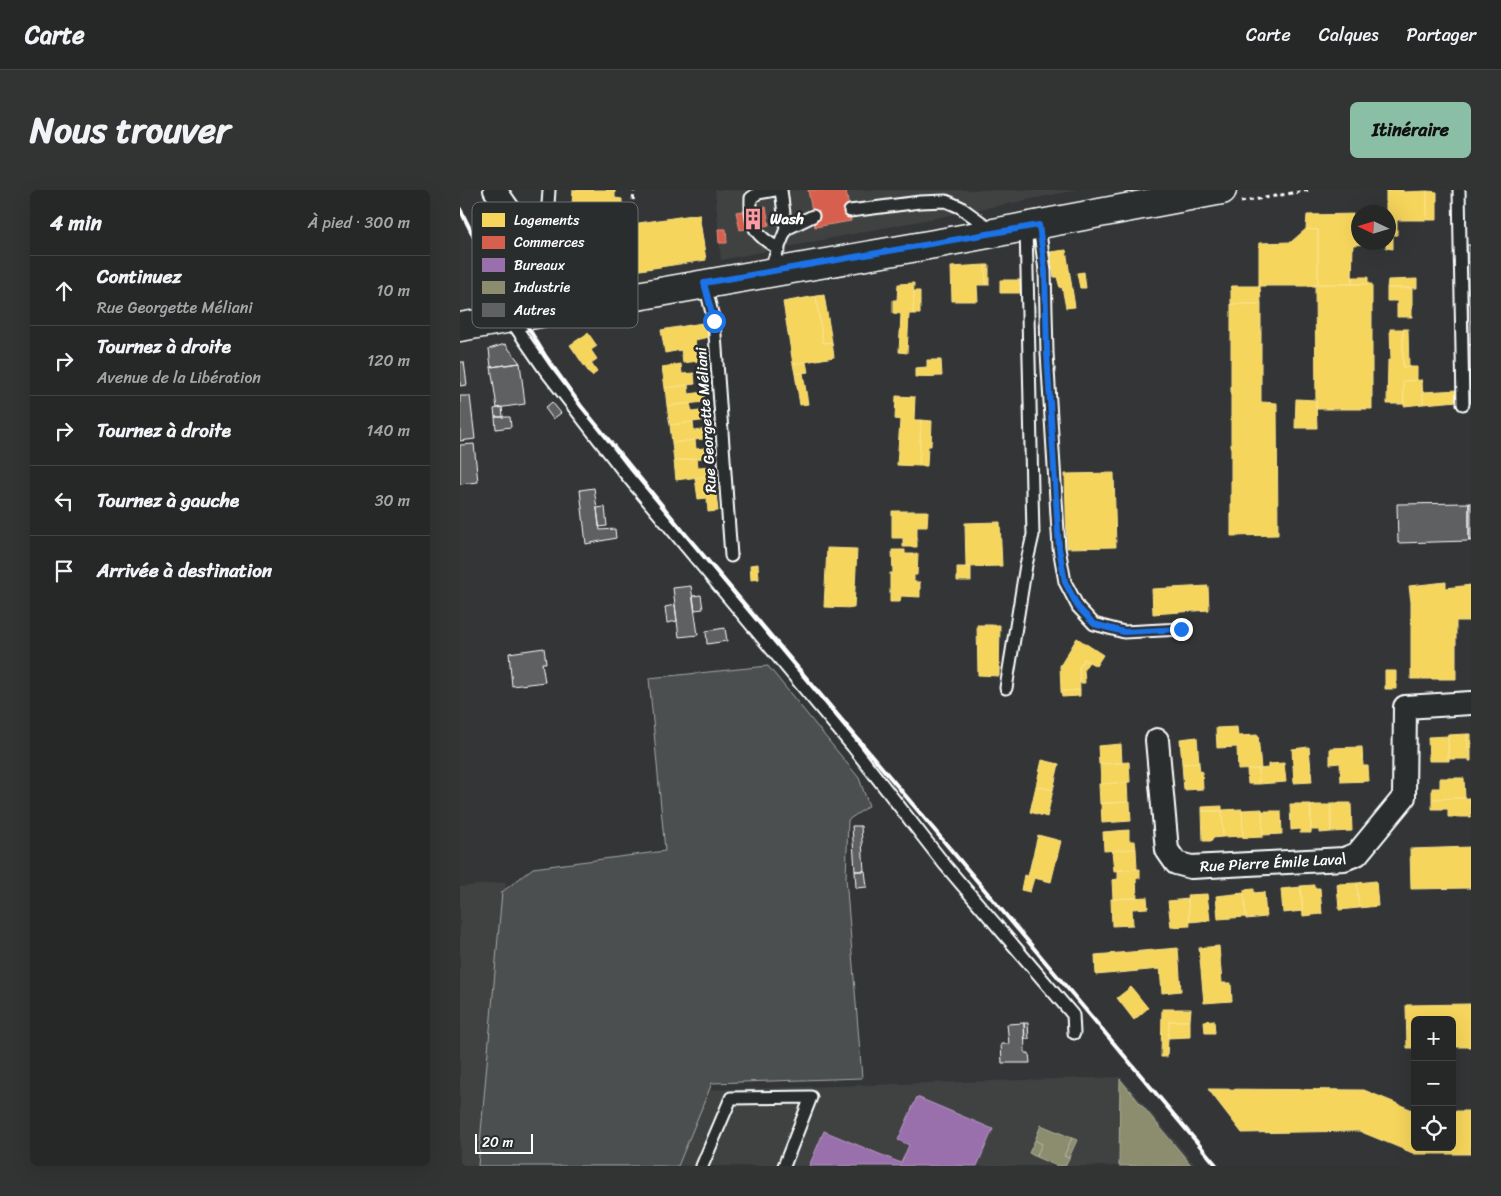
<!DOCTYPE html>
<html lang="fr">
<meta charset="utf-8">
<style>
body{margin:0;font-family:Sriracha,sans-serif;background:#323434;color:#f1f3f6}
.controls{position:absolute;right:15px;bottom:15px;display:grid;overflow:hidden;border-radius:8px;box-shadow:0 5px 20px #0002}
.controls button{width:45px;height:45px;display:grid;place-items:center;padding:0;border:0;border-bottom:1px solid #424445;background:#262828;color:#f1f3f6;font:25px sans-serif}
.compass{position:absolute;left:891px;top:15px;width:45px;height:45px;border-radius:50%;background:#262828;box-shadow:0 5px 20px #0002;rotate:274deg}
.scale{position:absolute;left:15px;bottom:12px;width:58px;box-sizing:border-box;padding-left:5px;border:2px solid #fff;border-top:0;font-size:14px;line-height:18px;white-space:nowrap;color:#fff;-webkit-text-stroke:4px #2a2d2e;paint-order:stroke}
.stop{position:absolute;width:15px;height:15px;margin:-11px;border:4px solid #1a73e8;border-radius:50%;background:#fff}
.stop.end{background:#1a73e8;border-color:#fff;box-shadow:0 1px 5px #0008}
.list{margin:0;padding:0;list-style:none}
h2{display:flex;justify-content:space-between;align-items:center;height:65px;margin:0;padding:0 20px;font-size:21px}
h2 small{font-size:16px;font-weight:400;color:#a4a6a8}
.list li{display:grid;grid-template-columns:32px 1fr auto;gap:15px;align-items:center;box-sizing:border-box;height:70px;padding:0 20px;border-top:1px solid #424445}
.list b{display:block;font-size:19px;white-space:nowrap}
.list p{margin:0;font-size:16px;white-space:nowrap;color:#a4a6a8}
.list em{font-size:16px;font-style:normal;color:#a4a6a8}
.icon{flex:none;width:28px;height:28px;fill:none;stroke:currentColor;stroke-width:2;stroke-linecap:round;stroke-linejoin:round}
.map{position:relative;flex:none;width:1011px;height:976px;overflow:hidden;border-radius:8px}
header{display:flex;align-items:center;gap:30px;box-sizing:border-box;height:70px;padding:0 25px;background:#262828;border-bottom:1px solid #424445}
header strong{font-size:24px}
nav{display:flex;gap:28px;margin-inline-start:auto;font-size:18px}
.intro{display:flex;align-items:center;justify-content:space-between;box-sizing:border-box;height:120px;padding:0 30px}
h1{margin:0;font-size:35px}
.button{padding:12px 22px;border-radius:8px;background:#8abfa5;color:#111;font-size:18px;font-weight:700}
main{display:flex;gap:30px;padding:0 30px}
aside{flex:1;background:#262828;border-radius:8px;box-shadow:0 5px 20px #0002}
.map>svg:first-child{display:block}
.built{fill:#404243}
.green{fill:#4c4f50;stroke:#a6a7a8}
.homes{fill:#f6d55c;stroke:#f9e28d}
.shops{fill:#d6604d;stroke:#e29082}
.offices{fill:#9970ab;stroke:#b89bc4}
.industry{fill:#8c8c6e;stroke:#aeae9a}
.building{fill:#5f6162;stroke:#fff}
.lines{fill:none;stroke-linecap:round;stroke-linejoin:round}
.service-casing{stroke:#fff;stroke-width:15}
.minor-casing{stroke:#fff;stroke-width:26}
.secondary-casing{stroke:#fff;stroke-width:31}
.path{stroke:#fff;stroke-width:3;stroke-dasharray:4 4;stroke-linecap:butt}
.service{stroke:#2a2d2e;stroke-width:11}
.minor{stroke:#2a2d2e;stroke-width:22}
.secondary{stroke:#2a2d2e;stroke-width:28}
.rail{stroke:#fff;stroke-width:4}
.route{stroke:#1a73e8;stroke-width:6}
.labels{text-anchor:middle;stroke-width:5;stroke-linejoin:round;paint-order:stroke}
.poi-label{font-size:15px;font-weight:bold;fill:#fff;stroke:#2a2d2e;text-anchor:start}
.street-label{font-size:15px;fill:#fff;stroke:#2a2d2e}
.key{fill:#2a2d2e;stroke:#6a6c6d;stroke-width:1}
.key-label{font-size:14px;fill:#fff}
</style>
<header>
<strong>Carte</strong>
<nav><a>Carte</a><a>Calques</a><a>Partager</a></nav>
</header>
<div class="intro"><h1>Nous trouver</h1><a class="button">Itinéraire</a></div>
<main>
<aside>
<h2>4 min<small>À pied · 300 m</small></h2>
<ul class="list">
<li><svg class="icon" aria-label="ahead" viewBox="0 0 24 24"><path d="M12 20V5M6 11l6-6 6 6"/></svg><div><b>Continuez</b><p>Rue Georgette Méliani</p></div><em>10 m</em></li>
<li><svg class="icon" aria-label="right" viewBox="0 0 24 24"><path d="M7 20v-9h11M14 6l5 5-5 5"/></svg><div><b>Tournez à droite</b><p>Avenue de la Libération</p></div><em>120 m</em></li>
<li><svg class="icon" aria-label="right" viewBox="0 0 24 24"><path d="M7 20v-9h11M14 6l5 5-5 5"/></svg><div><b>Tournez à droite</b></div><em>140 m</em></li>
<li><svg class="icon" aria-label="left" viewBox="0 0 24 24"><path d="M17 20v-9H6M10 6l-5 5 5 5"/></svg><div><b>Tournez à gauche</b></div><em>30 m</em></li>
<li><svg class="icon" aria-label="arrive" viewBox="0 0 24 24"><path d="M6 21V4h12l-3 4 3 4H6"/></svg><div><b>Arrivée à destination</b></div></li>
</ul>
</aside>
<div class="map">
<svg width="1011" height="976" viewBox="0 0 1011 976">
<rect width="100%" height="100%" fill="#333536"/>
<filter id="ink" filterUnits="userSpaceOnUse"><feTurbulence type="fractalNoise" baseFrequency=".02" numOctaves="2"/><feDisplacementMap in="SourceGraphic" scale="10" xChannelSelector="R" yChannelSelector="G"/><feConvolveMatrix kernelMatrix="1 2 1 2 8 2 1 2 1" color-interpolation-filters="sRGB"/></filter>
<g filter="url(#ink)">
<path class="built" d="M 255,0 L 617,0 L 261,70 Z
M 46,692 L 26,976 L 0,976 L 0,697 Z
M 661,887 L 736,976 L 218,976 L 248,900 Z"/>
<path class="green" d="M 308,476 L 399,588 L 409,616 L 388,630 L 386,688 L 402,888 L 252,893 L 218,976 L 18,976 L 42,702 L 73,678 L 205,661 L 189,488 Z"/>
<path class="homes" d="M 113,0 L 155,0 L 155,8 L 162,9 L 162,21 L 154,21 L 153,33 L 172,34 L 239,24 L 246,70 L 114,90 L 109,59 Z
M 926,0 L 943,0 L 943,2 L 967,1 L 967,30 L 937,30 L 937,45 L 928,45 L 928,22 L 926,22 Z
M 967,1 L 977,2 L 977,30 L 967,30 Z
M 898,24 L 898,52 L 910,52 L 910,54 L 893,55 L 892,94 L 858,94 L 858,40 L 846,39 L 847,25 Z
M 846,39 L 858,40 L 858,94 L 855,94 L 855,96 L 799,96 L 799,53 L 831,52 Z
M 928,45 L 933,45 L 933,59 L 926,58 L 926,52 L 928,52 Z
M 606,60 L 615,117 L 606,118 L 602,97 L 600,98 L 597,87 L 594,87 L 590,62 Z
M 525,75 L 529,75 L 529,95 L 526,95 Z
M 525,75 L 526,95 L 517,95 L 518,111 L 492,111 L 491,77 Z
M 624,82 L 626,98 L 620,98 L 617,83 Z
M 892,87 L 908,87 L 908,94 L 892,94 Z
M 957,89 L 957,98 L 927,98 L 928,90 Z
M 540,90 L 561,90 L 562,103 L 540,103 Z
M 454,93 L 453,124 L 449,124 L 447,163 L 439,162 L 441,124 L 433,123 L 433,110 L 437,110 L 438,94 Z
M 855,94 L 912,94 L 912,219 L 856,219 Z
M 771,96 L 800,96 L 801,114 L 771,114 Z
M 927,98 L 952,98 L 952,127 L 937,127 L 937,111 L 927,111 Z
M 454,101 L 460,101 L 460,124 L 453,124 Z
M 364,105 L 372,152 L 363,153 L 356,106 Z
M 356,106 L 363,153 L 372,152 L 374,167 L 333,174 L 323,112 Z
M 771,114 L 801,114 L 801,212 L 817,213 L 818,345 L 771,346 Z
M 248,132 L 249,147 L 235,150 L 238,171 L 223,173 L 221,160 L 205,163 L 201,140 Z
M 930,139 L 943,139 L 943,177 L 957,177 L 957,190 L 943,191 L 944,214 L 927,214 L 928,170 L 931,170 Z
M 943,139 L 948,139 L 949,177 L 943,177 Z
M 128,143 L 137,156 L 131,160 L 137,169 L 125,177 L 110,155 Z
M 467,170 L 481,170 L 482,186 L 455,187 L 455,178 L 467,177 Z
M 346,172 L 348,182 L 335,184 L 333,174 Z
M 131,173 L 137,182 L 132,186 L 125,177 Z
M 221,174 L 222,184 L 234,183 L 235,194 L 205,198 L 202,177 Z
M 343,183 L 348,214 L 340,215 L 335,184 Z
M 962,190 L 963,214 L 944,216 L 943,191 Z
M 228,195 L 229,204 L 244,202 L 245,212 L 207,216 L 205,198 Z
M 998,200 L 998,211 L 963,214 L 963,202 Z
M 436,206 L 455,207 L 454,230 L 461,230 L 459,276 L 437,275 L 440,230 L 435,229 Z
M 836,209 L 856,210 L 857,238 L 835,238 Z
M 230,213 L 232,222 L 247,220 L 248,230 L 210,235 L 207,216 Z
M 461,230 L 472,231 L 471,256 L 468,256 L 467,276 L 459,276 Z
M 233,232 L 234,241 L 249,239 L 250,248 L 212,253 L 210,235 Z
M 235,250 L 236,259 L 251,257 L 252,267 L 214,271 L 212,253 Z
M 237,268 L 238,277 L 253,276 L 254,285 L 216,290 L 214,271 Z
M 654,283 L 656,357 L 607,358 L 605,284 Z
M 254,285 L 258,321 L 248,322 L 247,308 L 238,309 L 235,288 Z
M 432,321 L 468,321 L 467,337 L 457,337 L 457,357 L 443,357 L 443,348 L 432,348 Z
M 540,332 L 542,376 L 506,377 L 505,333 Z
M 367,358 L 397,359 L 394,418 L 364,417 Z
M 432,360 L 445,360 L 445,364 L 458,364 L 457,385 L 454,385 L 454,392 L 460,392 L 460,407 L 441,406 L 440,412 L 430,412 L 430,383 L 433,383 Z
M 298,374 L 299,389 L 291,390 L 290,375 Z
M 497,377 L 511,377 L 511,391 L 497,391 Z
M 986,392 L 986,398 L 1011,395 L 1011,431 L 996,431 L 996,489 L 951,489 L 951,412 L 949,396 Z
M 748,396 L 749,420 L 693,424 L 692,399 Z
M 517,435 L 540,435 L 539,486 L 518,485 Z
M 617,448 L 643,465 L 636,476 L 624,469 L 619,478 L 620,500 L 601,501 L 600,476 Z
M 624,469 L 629,472 L 624,479 L 625,493 L 620,493 L 619,478 Z
M 925,481 L 936,481 L 936,499 L 925,499 Z
M 620,500 L 620,506 L 602,507 L 601,501 Z
M 777,537 L 778,546 L 798,545 L 801,579 L 778,580 L 777,557 L 757,558 L 756,538 Z
M 1007,544 L 1011,544 L 1011,571 L 1009,571 Z
M 1007,544 L 1008,569 L 988,569 L 988,545 Z
M 988,546 L 989,571 L 969,571 L 968,547 Z
M 737,547 L 739,573 L 722,574 L 720,549 Z
M 661,554 L 662,573 L 639,574 L 638,556 Z
M 849,557 L 852,592 L 834,593 L 832,559 Z
M 902,557 L 903,576 L 908,576 L 909,591 L 881,592 L 880,573 L 870,574 L 870,558 Z
M 582,570 L 599,574 L 593,600 L 576,596 Z
M 669,572 L 670,592 L 641,594 L 640,574 Z
M 739,573 L 740,582 L 742,581 L 743,599 L 724,600 L 722,574 Z
M 824,573 L 826,592 L 799,594 L 798,579 L 808,578 L 808,574 Z
M 798,579 L 799,594 L 788,594 L 787,580 Z
M 980,588 L 1004,588 L 1005,608 L 972,609 L 972,598 L 980,598 Z
M 667,592 L 668,612 L 640,614 L 639,594 Z
M 576,596 L 593,600 L 587,627 L 570,622 Z
M 1005,608 L 1011,608 L 1011,627 L 988,627 L 988,619 L 972,619 L 972,609 Z
M 668,612 L 670,612 L 671,631 L 642,633 L 641,613 Z
M 870,613 L 891,613 L 892,641 L 871,642 Z
M 830,614 L 851,614 L 851,643 L 840,643 L 840,639 L 831,640 Z
M 850,615 L 871,615 L 871,642 L 860,643 L 860,640 L 851,640 Z
M 762,616 L 762,621 L 742,621 L 742,617 Z
M 782,619 L 783,646 L 763,647 L 762,620 Z
M 802,619 L 803,647 L 783,648 L 782,620 Z
M 742,621 L 762,621 L 763,647 L 752,648 L 752,651 L 743,651 Z
M 802,621 L 821,621 L 822,644 L 803,645 Z
M 669,640 L 669,651 L 675,651 L 676,659 L 644,661 L 643,642 Z
M 578,645 L 601,651 L 591,692 L 574,688 L 570,702 L 561,700 L 564,685 L 568,686 Z
M 1011,657 L 1011,698 L 951,699 L 950,659 Z
M 676,659 L 677,679 L 654,681 L 652,661 Z
M 680,679 L 680,688 L 676,688 L 677,708 L 653,709 L 652,690 L 658,689 L 658,680 Z
M 916,691 L 918,716 L 899,718 L 897,693 Z
M 897,693 L 899,718 L 879,720 L 877,694 Z
M 854,695 L 854,698 L 860,698 L 862,724 L 843,726 L 840,696 Z
M 841,697 L 843,721 L 823,723 L 821,699 Z
M 794,699 L 794,703 L 804,702 L 806,727 L 786,729 L 784,700 Z
M 784,703 L 786,727 L 758,729 L 756,706 Z
M 747,704 L 750,730 L 730,732 L 727,705 Z
M 687,707 L 688,718 L 672,719 L 673,735 L 652,736 L 651,709 Z
M 728,709 L 730,736 L 711,737 L 708,711 Z
M 759,756 L 762,793 L 771,793 L 772,811 L 744,813 L 739,758 Z
M 718,758 L 721,801 L 702,803 L 700,779 L 636,785 L 635,765 Z
M 671,797 L 688,818 L 674,830 L 657,808 Z
M 1011,814 L 1011,857 L 992,857 L 992,830 L 955,830 L 955,858 L 947,858 L 946,815 Z
M 702,819 L 731,819 L 730,831 L 709,831 L 707,867 L 701,867 Z
M 754,830 L 755,843 L 745,843 L 744,831 Z
M 709,831 L 730,831 L 730,847 L 708,848 Z
M 748,899 L 904,900 L 955,921 L 955,957 L 992,957 L 992,921 L 1011,921 L 1011,964 L 955,964 L 899,941 L 782,943 Z"/>
<path class="shops" d="M 348,0 L 386,0 L 391,31 L 355,37 Z
M 306,17 L 309,35 L 280,40 L 276,22 Z
M 258,39 L 266,39 L 267,53 L 259,53 Z"/>
<path class="offices" d="M 457,907 L 533,939 L 517,976 L 349,976 L 364,941 L 441,973 L 449,955 L 438,950 Z"/>
<path class="industry" d="M 660,889 L 732,976 L 659,976 Z
M 581,935 L 612,948 L 604,966 L 609,968 L 605,976 L 597,976 L 576,967 L 582,954 L 575,950 Z
M 612,948 L 617,950 L 609,968 L 604,966 Z
M 575,950 L 582,954 L 576,967 L 569,963 Z"/>
<path class="building" d="M 1007,55 L 1011,55 L 1011,155 L 1009,155 Z
M 45,154 L 60,173 L 31,177 L 29,159 Z
M 1009,155 L 1011,155 L 1011,213 L 1010,213 Z
M 0,172 L 4,172 L 7,195 L 0,196 Z
M 60,173 L 65,214 L 37,218 L 31,177 Z
M 0,206 L 10,206 L 15,249 L 0,251 Z
M 92,212 L 101,223 L 93,229 L 85,218 Z
M 42,217 L 43,227 L 35,227 L 34,219 Z
M 35,227 L 50,227 L 51,237 L 36,239 Z
M 14,254 L 18,292 L 0,294 L 0,255 Z
M 134,298 L 140,340 L 155,339 L 156,348 L 126,354 L 120,300 Z
M 1009,313 L 1011,313 L 1011,351 L 1009,351 Z
M 1009,313 L 1009,351 L 938,353 L 937,314 Z
M 145,317 L 147,336 L 139,337 L 137,318 Z
M 231,396 L 238,445 L 219,447 L 213,398 Z
M 241,405 L 243,419 L 235,420 L 233,406 Z
M 215,415 L 217,431 L 207,433 L 205,417 Z
M 265,438 L 267,451 L 247,454 L 246,441 Z
M 84,458 L 86,473 L 82,473 L 85,492 L 52,496 L 49,463 Z
M 392,636 L 401,636 L 404,681 L 395,681 Z
M 395,681 L 405,681 L 407,697 L 396,698 Z
M 564,833 L 568,833 L 569,849 L 565,849 Z
M 564,833 L 565,863 L 569,863 L 570,873 L 542,873 L 541,854 L 549,854 L 547,834 Z"/>
<g class="lines">
<g class="service-casing">
<path id="service" d="M 315,0 L 298,3 L 291,8 C 290,38 294,44 319,59
M 321,0 L 326,39
M 999,0 L 1003,214
M 390,21 L 460,12 L 486,11 L 500,17 L 532,40
M 579,35 L 585,81 L 587,163 L 599,358 L 605,392 L 618,417 L 634,434 L 664,442 L 721,439
M 84,72 L 89,0
M 309,82 L 326,39 L 353,26
M 245,95 L 254,131 L 271,366
M 50,129 L 85,180 L 163,281 L 393,557 L 485,675 L 613,825 L 614,843
M 546,498 L 566,375 L 573,345 L 566,37
M 242,976 L 271,908 L 351,907 L 324,976"/>
</g>
<g class="minor-casing">
<g id="minor">
<path d="M 35,0 L 65,43 L 89,87 L 80,122"/>
<path d="M 89,87 L 119,115"/>
<path id="s1" d="M 697,550 L 707,660 L 716,673 L 731,677 L 884,669 L 897,664 L 944,607 L 945,517 L 1011,513"/>
</g>
</g>
<g class="secondary-casing">
<path id="secondary" d="M 0,137 L 480,53 L 762,0"/>
</g>
<path class="path" d="M 781,12 L 850,0
M 171,34 L 174,0"/>
<use href="#service" class="service"/>
<use href="#minor" class="minor"/>
<use href="#secondary" class="secondary"/>
<path class="rail" d="M 0,19 L 16,51 L 86,167 L 121,216 L 227,346 L 757,976"/>
</g>
</g>
<g class="lines" filter="url(#ink)">
<path class="route" d="M 254,131 L 244,93 L 579,35 L 585,81 L 587,163 L 599,358 L 605,392 L 618,417 L 634,434 L 664,442 L 721,439"/>
</g>
<defs>
<g id="building-bare" transform="scale(1.725)"><path d="M-4-6H4V6H1V3H-1V6H-4ZM-2.5-4.3h1.7v1.8h-1.7ZM.8-4.3h1.7v1.8H.8ZM-2.5-1h1.7V.8h-1.7ZM.8-1h1.7V.8H.8Z" fill="#ff9aa2" stroke="#2a2d2e" stroke-width="2.5" paint-order="stroke"/></g>
</defs>
<g fill-rule="evenodd">
<use href="#building-bare" x="293" y="29"/>
</g>
<g class="labels">
<g class="poi-label">
<text x="310" y="34">Wash</text>
</g>
<g class="street-label">
<text transform="translate(246 230) rotate(-94)" y="5">Rue Georgette Méliani</text>
<text dy="5" stroke="none"><textPath href="#s1" startOffset="224">Rue Pierre Émile Laval</textPath></text>
</g>
</g>
<rect x="12" y="12" width="166" height="126" rx="8" class="key"/>
<rect x="22" y="23" width="23" height="14" fill="#f6d55c"/>
<rect x="22" y="46" width="23" height="13" fill="#d6604d"/>
<rect x="22" y="68" width="23" height="14" fill="#9970ab"/>
<rect x="22" y="91" width="23" height="13" fill="#8c8c6e"/>
<rect x="22" y="113" width="23" height="14" fill="#5f6162"/>
<g class="key-label">
<text x="54" y="35">Logements</text>
<text x="54" y="57">Commerces</text>
<text x="54" y="80">Bureaux</text>
<text x="54" y="102">Industrie</text>
<text x="54" y="125">Autres</text>
</g>
</svg>
<div class="controls">
<button>+</button>
<button>−</button>
<button><svg class="icon" aria-label="locate" viewBox="0 0 24 24"><circle cx="12" cy="12" r="6"/><path d="M12 2v4M12 18v4M2 12h4M18 12h4"/></svg></button>
</div>
<svg class="compass" viewBox="-18 -18 36 36"><path d="M0-13l5 13h-10z" fill="#e53935"/><path d="M0 13l5-13h-10z" fill="#a4a6a8"/></svg>
<div class="scale">20 m</div>
<div class="stop" style="left:254px;top:131px"></div>
<div class="stop end" style="left:721px;top:439px"></div>
</div>
</main>
